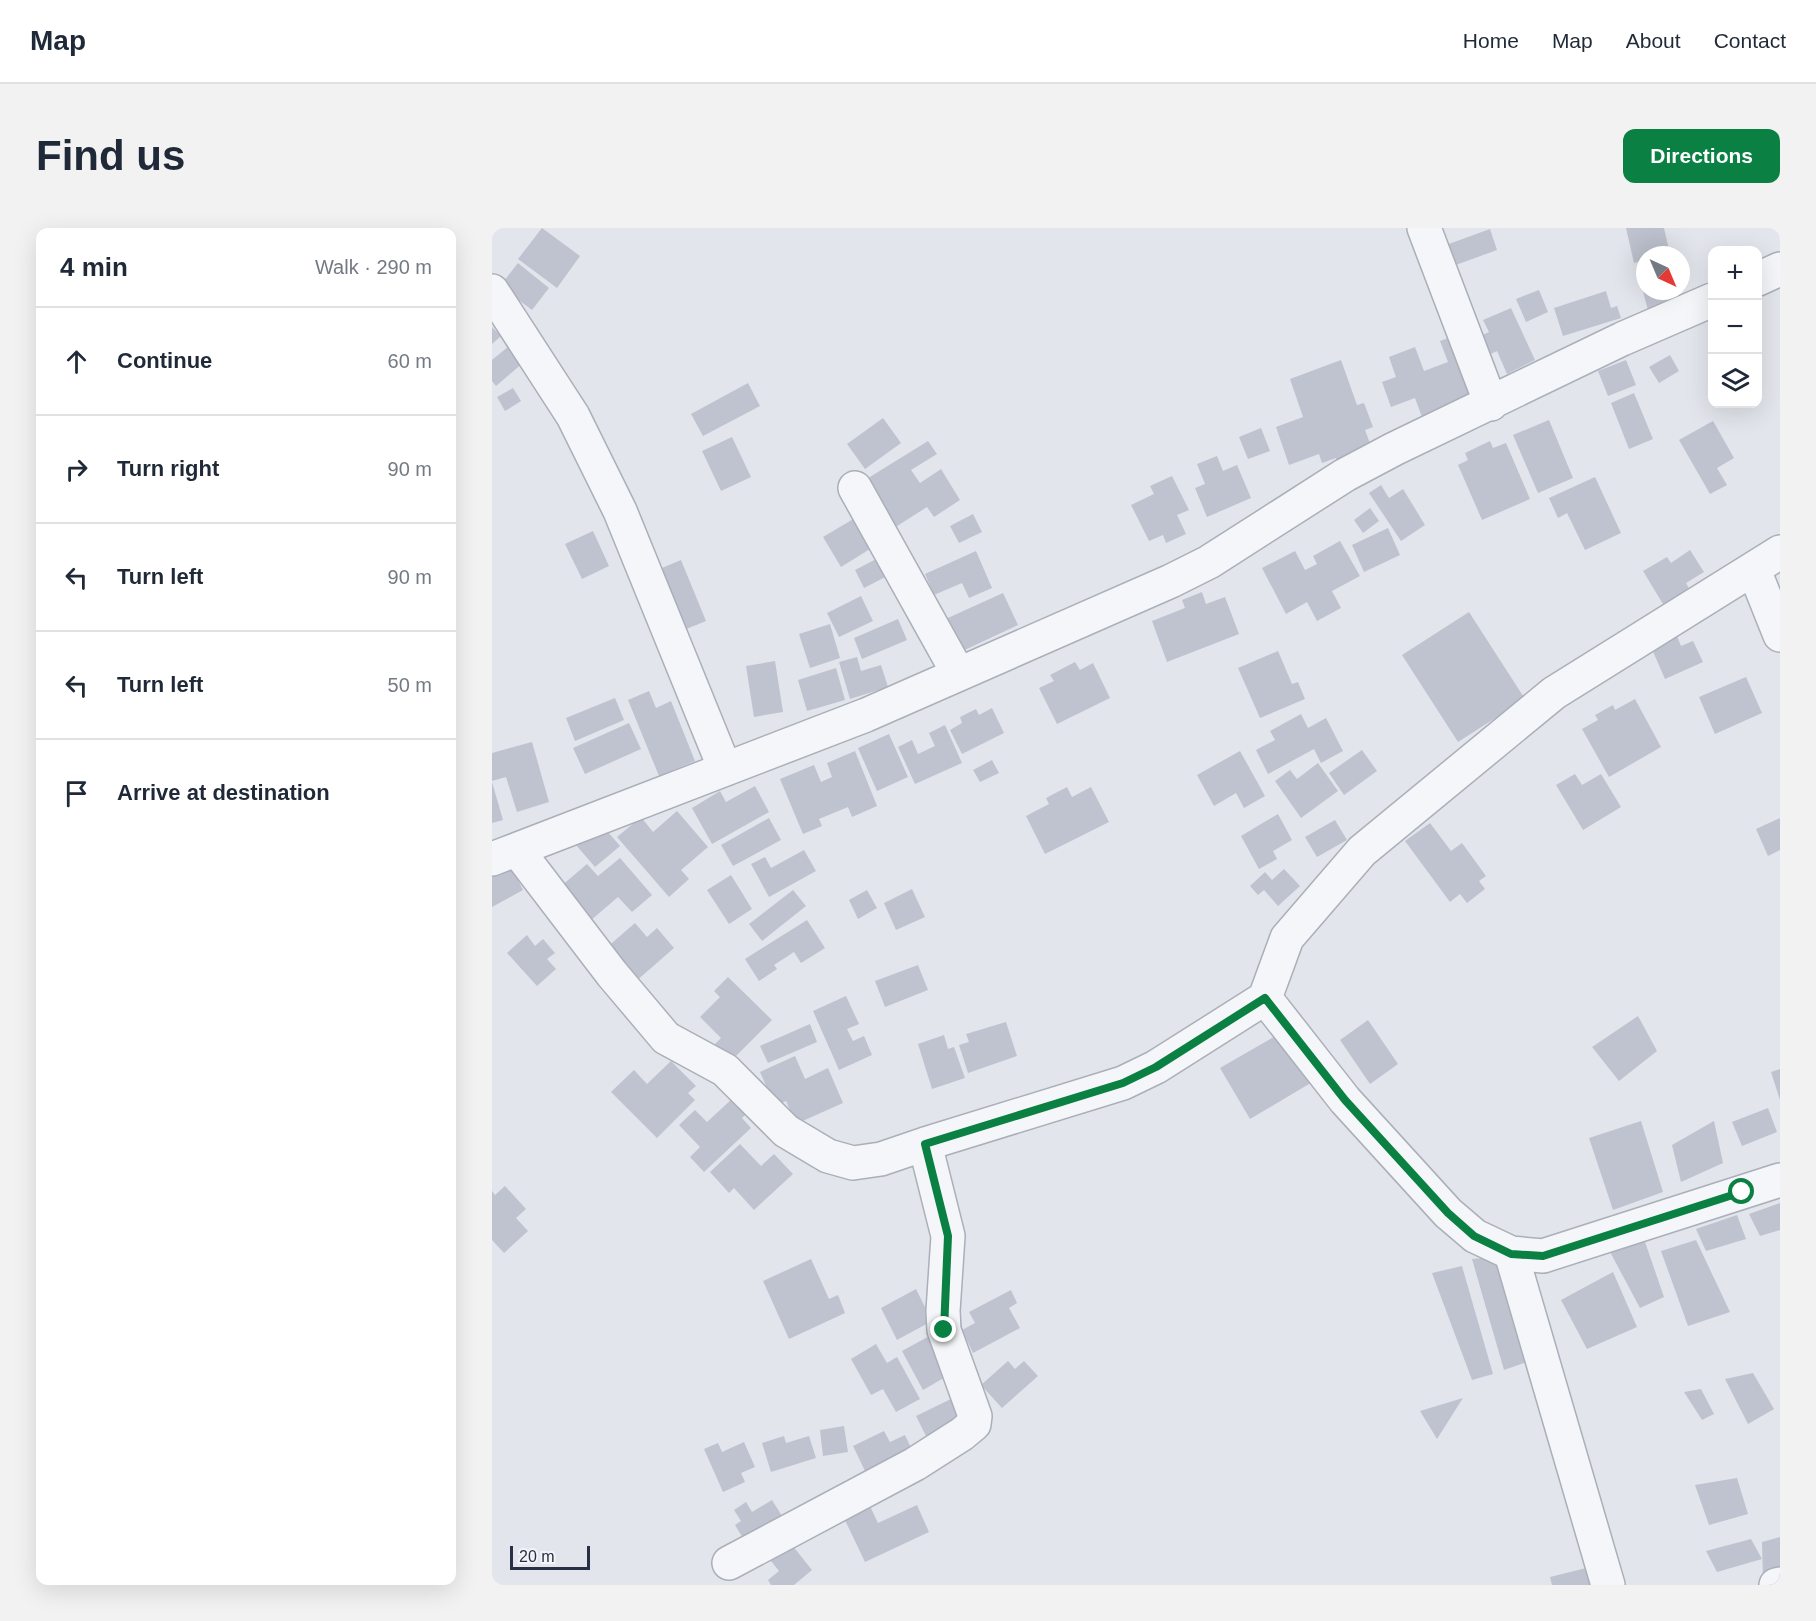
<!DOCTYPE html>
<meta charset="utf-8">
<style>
body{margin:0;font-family:Helvetica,sans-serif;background:#f2f2f3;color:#1f2937}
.controls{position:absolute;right:18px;top:18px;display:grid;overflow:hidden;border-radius:12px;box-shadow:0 6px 24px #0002}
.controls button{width:54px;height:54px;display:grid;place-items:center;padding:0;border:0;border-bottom:2px solid #e0e1e3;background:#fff;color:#1f2937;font:30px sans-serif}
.compass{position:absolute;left:1144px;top:18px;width:54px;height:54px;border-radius:50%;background:#fff;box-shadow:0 6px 24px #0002;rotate:136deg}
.scale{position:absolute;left:18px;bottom:15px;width:80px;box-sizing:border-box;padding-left:6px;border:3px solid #283045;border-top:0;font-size:16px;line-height:21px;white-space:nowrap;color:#283045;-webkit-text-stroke:4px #f2f4f8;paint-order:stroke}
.stop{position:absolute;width:18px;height:18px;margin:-14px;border:4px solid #0b8043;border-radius:50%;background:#fff}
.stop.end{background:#0b8043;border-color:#fff;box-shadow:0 2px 6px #0008}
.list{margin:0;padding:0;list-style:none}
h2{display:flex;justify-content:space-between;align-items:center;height:78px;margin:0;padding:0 24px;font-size:26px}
h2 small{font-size:20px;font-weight:400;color:#747a83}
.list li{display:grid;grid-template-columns:39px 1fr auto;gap:18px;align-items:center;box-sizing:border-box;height:108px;padding:0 24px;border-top:2px solid #e0e1e3}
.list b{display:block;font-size:22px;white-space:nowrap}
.list em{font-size:20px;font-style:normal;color:#747a83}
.icon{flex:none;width:33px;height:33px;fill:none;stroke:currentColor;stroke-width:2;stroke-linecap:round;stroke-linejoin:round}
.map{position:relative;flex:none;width:1288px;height:1357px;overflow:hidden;border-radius:12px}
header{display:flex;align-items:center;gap:36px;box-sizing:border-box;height:84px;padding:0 30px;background:#fff;border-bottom:2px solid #e0e1e3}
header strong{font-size:28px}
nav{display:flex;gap:33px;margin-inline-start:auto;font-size:21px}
.intro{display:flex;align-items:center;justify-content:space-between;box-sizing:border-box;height:144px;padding:0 36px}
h1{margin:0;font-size:42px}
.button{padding:15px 27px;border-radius:12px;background:#0b8043;color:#fff;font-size:21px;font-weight:700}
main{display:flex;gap:36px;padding:0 36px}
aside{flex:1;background:#fff;border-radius:12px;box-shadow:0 6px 24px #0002}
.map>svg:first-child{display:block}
.building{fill:#bec3cf}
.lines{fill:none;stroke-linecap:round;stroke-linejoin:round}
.minor-casing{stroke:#aaafb9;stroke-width:36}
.minor{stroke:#f5f6f9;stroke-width:33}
.route{stroke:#0b8043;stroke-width:8}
</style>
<header>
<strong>Map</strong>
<nav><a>Home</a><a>Map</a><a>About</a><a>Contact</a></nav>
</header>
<div class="intro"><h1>Find us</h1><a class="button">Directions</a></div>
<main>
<aside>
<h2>4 min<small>Walk · 290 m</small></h2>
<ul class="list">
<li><svg class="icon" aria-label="ahead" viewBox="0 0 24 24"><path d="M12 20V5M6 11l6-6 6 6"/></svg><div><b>Continue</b></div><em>60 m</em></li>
<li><svg class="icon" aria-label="right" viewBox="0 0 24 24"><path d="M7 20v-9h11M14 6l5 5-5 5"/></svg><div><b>Turn right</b></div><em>90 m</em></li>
<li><svg class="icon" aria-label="left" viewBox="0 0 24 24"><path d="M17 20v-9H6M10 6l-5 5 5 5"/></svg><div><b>Turn left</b></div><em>90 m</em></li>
<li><svg class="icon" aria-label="left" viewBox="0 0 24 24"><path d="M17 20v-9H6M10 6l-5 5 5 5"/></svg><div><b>Turn left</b></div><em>50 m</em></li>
<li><svg class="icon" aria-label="arrive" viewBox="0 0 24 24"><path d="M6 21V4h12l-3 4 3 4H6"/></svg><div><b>Arrive at destination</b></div></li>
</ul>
</aside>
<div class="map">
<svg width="1288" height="1357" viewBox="0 0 1288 1357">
<rect width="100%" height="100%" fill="#e2e5eb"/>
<path class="building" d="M 50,0 L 88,28 L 65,60 L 26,31 Z
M 1134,0 L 1172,0 L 1178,26 L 1153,27 L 1153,32 L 1142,35 Z
M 998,1 L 1005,22 L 961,38 L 954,17 Z
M 26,35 L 57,60 L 40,82 L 8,58 Z
M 1153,55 L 1153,63 L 1181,63 L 1185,79 L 1157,86 L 1149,56 Z
M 1047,62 L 1056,84 L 1034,94 L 1024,71 Z
M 1114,63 L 1119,80 L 1125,78 L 1129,90 L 1071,108 L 1062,80 Z
M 1019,80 L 1043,132 L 1015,146 L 1005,123 L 988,131 L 980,112 L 997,104 L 991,92 Z
M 0,99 L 9,108 L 0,116 Z
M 968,106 L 991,166 L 930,189 L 923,170 L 899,179 L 890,154 L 904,149 L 897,129 L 923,119 L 932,143 L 956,134 L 948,113 Z
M 17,118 L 32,134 L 4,158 L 0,153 L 0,132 Z
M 1178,127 L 1187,143 L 1167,155 L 1157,139 Z
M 849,132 L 865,177 L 872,175 L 881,199 L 873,202 L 879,218 L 847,238 L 844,230 L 830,235 L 827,226 L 797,237 L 784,199 L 811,189 L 798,151 Z
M 1134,132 L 1144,157 L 1116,168 L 1106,143 Z
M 256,155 L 268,178 L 211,208 L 199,186 Z
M 21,160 L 29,173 L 13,183 L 5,169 Z
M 1142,165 L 1161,211 L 1137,221 L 1119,175 Z
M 391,190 L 409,215 L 373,241 L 355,216 Z
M 1057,192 L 1081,250 L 1046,265 L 1021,207 Z
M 1221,193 L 1242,230 L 1225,240 L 1235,257 L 1218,266 L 1187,212 Z
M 769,200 L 778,223 L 756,231 L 747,209 Z
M 240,209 L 259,249 L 229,263 L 210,223 Z
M 436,213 L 445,226 L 419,242 L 428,255 L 449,241 L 468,272 L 442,289 L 435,279 L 402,300 L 373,252 Z
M 998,213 L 1001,220 L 1014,215 L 1038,271 L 990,292 L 966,237 L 976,232 L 973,225 Z
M 725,228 L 731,243 L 745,237 L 759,270 L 715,289 L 703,260 L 713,256 L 705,236 Z
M 680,248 L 697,282 L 685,287 L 694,306 L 674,315 L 671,307 L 657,313 L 639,277 L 662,266 L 658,258 Z
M 1103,249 L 1129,305 L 1093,322 L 1075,285 L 1066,290 L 1057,270 Z
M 889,257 L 897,270 L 911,261 L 933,297 L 909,313 L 877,265 Z
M 878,280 L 887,293 L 871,305 L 862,292 Z
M 481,286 L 490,304 L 467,315 L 458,298 Z
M 368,287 L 386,316 L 349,339 L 331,309 Z
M 896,300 L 908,327 L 872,344 L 860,317 Z
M 101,303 L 117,338 L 90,351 L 73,316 Z
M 848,313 L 868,348 L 840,363 L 849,380 L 825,393 L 815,374 L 794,386 L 770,340 L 803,323 L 813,342 L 825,336 L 821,328 Z
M 1198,322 L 1212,344 L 1194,355 L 1200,366 L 1174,381 L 1151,343 L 1175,329 L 1179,335 Z
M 484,323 L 500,360 L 477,370 L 470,355 L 442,367 L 433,346 Z
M 396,325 L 405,343 L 372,360 L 363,342 Z
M 189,332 L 214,393 L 182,406 L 158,345 Z
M 710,364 L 714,376 L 733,369 L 747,406 L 675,434 L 660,393 L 693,380 L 690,372 Z
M 511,365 L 526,397 L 462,427 L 447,394 Z
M 369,368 L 381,393 L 347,409 L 335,385 Z
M 977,384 L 1033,471 L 966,514 L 910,427 Z
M 406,391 L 415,412 L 370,431 L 362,410 Z
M 338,396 L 348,430 L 318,440 L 307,406 Z
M 1185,408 L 1189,418 L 1201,413 L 1211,434 L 1173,451 L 1159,419 Z
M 786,423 L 800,456 L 806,454 L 813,471 L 768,490 L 746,440 Z
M 365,429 L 369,443 L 389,437 L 396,459 L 358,471 L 347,434 Z
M 283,433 L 291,484 L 262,489 L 254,438 Z
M 583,434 L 588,442 L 601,435 L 618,470 L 565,496 L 547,460 L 562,453 L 558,447 Z
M 344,440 L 353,472 L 315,483 L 306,452 Z
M 1254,449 L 1270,485 L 1223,506 L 1207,469 Z
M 157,463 L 164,480 L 179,473 L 203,533 L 167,548 L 136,472 Z
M 123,470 L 132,492 L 83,513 L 74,490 Z
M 1143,471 L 1169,519 L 1117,549 L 1090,501 L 1106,492 L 1103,487 L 1121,477 L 1123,482 Z
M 500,480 L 512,505 L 470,526 L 458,502 L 470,495 L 468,489 L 484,481 L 487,487 Z
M 809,486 L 816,500 L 834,490 L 851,523 L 829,535 L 822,521 L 776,546 L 764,522 L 783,512 L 778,503 Z
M 137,495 L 149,521 L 93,546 L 81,520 Z
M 453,497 L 470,535 L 423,556 L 406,519 L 420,512 L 426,526 L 443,518 L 437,505 Z
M 397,506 L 416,549 L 385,563 L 366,520 Z
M 40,514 L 57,574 L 25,584 L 14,549 L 0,553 L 0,525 Z
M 870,522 L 885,543 L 852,567 L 837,545 Z
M 363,523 L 385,578 L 360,589 L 356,579 L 327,591 L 330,598 L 311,606 L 288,551 L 322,537 L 329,554 L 340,549 L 335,535 Z
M 748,523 L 773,568 L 752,580 L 744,565 L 722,578 L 705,547 Z
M 500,532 L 507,545 L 488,554 L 481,542 Z
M 826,535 L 846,563 L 809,590 L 783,553 L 798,542 L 805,551 Z
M 1083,546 L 1090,557 L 1109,546 L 1129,579 L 1091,602 L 1064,557 Z
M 0,554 L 11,592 L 0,595 Z
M 263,558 L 277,584 L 220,616 L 200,580 L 228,563 L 234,574 Z
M 575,559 L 580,569 L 599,559 L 617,594 L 553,626 L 534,588 L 557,576 L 554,570 Z
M 185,583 L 216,619 L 189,642 L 197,651 L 177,669 L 125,609 L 149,589 L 161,604 Z
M 786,586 L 800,612 L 781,623 L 785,631 L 767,641 L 749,608 Z
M 277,590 L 289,612 L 241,638 L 229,617 Z
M 1288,590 L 1288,622 L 1276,628 L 1264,601 Z
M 843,592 L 855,612 L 825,629 L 813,609 Z
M 938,595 L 959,623 L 970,615 L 994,648 L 987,653 L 993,661 L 975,675 L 968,666 L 958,674 L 913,613 Z
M 109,596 L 128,618 L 103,639 L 84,617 Z
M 312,622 L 324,643 L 277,669 L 259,636 L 273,629 L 279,640 Z
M 128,630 L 160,667 L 140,684 L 126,669 L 98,693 L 68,659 L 95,636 L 106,648 Z
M 17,634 L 31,662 L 0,679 L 0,644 Z
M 792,641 L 808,658 L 786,678 L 772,662 L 766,667 L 758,658 L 773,644 L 780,652 Z
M 239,647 L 260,681 L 237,696 L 215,662 Z
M 420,661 L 433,689 L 404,702 L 392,675 Z
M 301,662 L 314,678 L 270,713 L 257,696 Z
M 375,662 L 385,680 L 366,691 L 357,672 Z
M 315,692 L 333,720 L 309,735 L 302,724 L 282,737 L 285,741 L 267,753 L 253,731 Z
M 143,695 L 155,709 L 165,700 L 182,720 L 143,754 L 113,721 Z
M 35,707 L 43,718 L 51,711 L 63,725 L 55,731 L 64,741 L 45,758 L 15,725 Z
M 426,737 L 436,762 L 393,779 L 383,753 Z
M 236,749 L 280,792 L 236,836 L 220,819 L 229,810 L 208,789 L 228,769 L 222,763 Z
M 354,768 L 367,796 L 355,801 L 361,813 L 372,808 L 380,827 L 347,842 L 321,783 Z
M 1146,788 L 1165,823 L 1127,853 L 1100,819 Z
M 876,792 L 906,836 L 878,856 L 848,812 Z
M 514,794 L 525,828 L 476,845 L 467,817 L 477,814 L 474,806 Z
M 318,796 L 325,814 L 276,835 L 268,818 Z
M 792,803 L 822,853 L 758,891 L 728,840 Z
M 452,807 L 456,821 L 462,819 L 473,850 L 440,861 L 426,816 Z
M 303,828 L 313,851 L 336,840 L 351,875 L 304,896 L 294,873 L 283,878 L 268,844 Z
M 179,833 L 204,858 L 196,865 L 203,872 L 165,910 L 119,864 L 142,842 L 155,856 Z
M 1288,841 L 1288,872 L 1279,844 Z
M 241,870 L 255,885 L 250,890 L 259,900 L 212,944 L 198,929 L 208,919 L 187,897 L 203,882 L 215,894 Z
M 1276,880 L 1285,904 L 1250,918 L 1240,894 Z
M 1149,893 L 1171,964 L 1121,982 L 1097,910 Z
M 1222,893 L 1231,935 L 1189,954 L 1180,917 Z
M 248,916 L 269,938 L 282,926 L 301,946 L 262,982 L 242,960 L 237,965 L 218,944 Z
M 13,958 L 34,981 L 24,990 L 36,1003 L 12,1025 L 0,1012 L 0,963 L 3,967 Z
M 1288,975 L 1288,1002 L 1268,1008 L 1257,986 Z
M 1245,987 L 1254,1011 L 1214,1023 L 1204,1001 Z
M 1152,1011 L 1172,1069 L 1148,1080 L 1117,1022 Z
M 1204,1012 L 1238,1084 L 1196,1098 L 1169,1023 Z
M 1003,1029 L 1035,1134 L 1012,1142 L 980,1031 Z
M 319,1031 L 337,1071 L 346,1067 L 353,1085 L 297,1111 L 271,1053 Z
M 970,1038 L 1001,1146 L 980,1152 L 940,1045 Z
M 1121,1044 L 1145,1099 L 1095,1121 L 1069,1072 Z
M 424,1061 L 440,1093 L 405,1112 L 389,1080 Z
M 519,1062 L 525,1075 L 517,1080 L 528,1100 L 481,1125 L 470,1102 L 483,1095 L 477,1084 Z
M 441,1106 L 462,1144 L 431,1162 L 410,1123 Z
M 384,1116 L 395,1135 L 405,1129 L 428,1171 L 404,1184 L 391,1161 L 379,1167 L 359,1131 Z
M 516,1133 L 523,1141 L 532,1133 L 546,1148 L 510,1180 L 489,1157 Z
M 1261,1145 L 1282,1181 L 1256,1196 L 1233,1151 Z
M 1209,1161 L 1222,1186 L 1210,1192 L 1192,1164 Z
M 463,1169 L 473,1188 L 434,1208 L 424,1188 Z
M 971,1170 L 945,1211 L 928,1183 Z
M 352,1198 L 356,1224 L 331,1228 L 328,1202 Z
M 392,1203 L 398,1214 L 413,1207 L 420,1222 L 374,1245 L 361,1218 Z
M 292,1208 L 294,1215 L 317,1208 L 324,1230 L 279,1244 L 270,1215 Z
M 252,1214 L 263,1239 L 249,1245 L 253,1254 L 231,1264 L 212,1221 L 226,1215 L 230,1224 Z
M 1245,1250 L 1256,1286 L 1217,1297 L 1203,1257 Z
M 280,1272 L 295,1296 L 257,1320 L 243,1297 L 249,1293 L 242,1282 L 254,1274 L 260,1284 Z
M 377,1276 L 386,1295 L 425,1277 L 437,1304 L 373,1334 L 351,1288 Z
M 1288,1309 L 1288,1348 L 1271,1352 L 1270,1314 Z
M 1259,1311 L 1270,1331 L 1225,1344 L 1214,1323 Z
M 296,1312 L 320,1342 L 302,1357 L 279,1357 L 276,1352 L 287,1343 L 275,1328 Z
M 1106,1337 L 1111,1357 L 1060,1357 L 1058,1349 Z"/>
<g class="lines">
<g class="minor-casing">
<path id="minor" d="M 932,0 L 999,176
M 1266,51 L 1288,41
M 0,63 L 81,188 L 128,283 L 233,541
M 363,260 L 466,445
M 1288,324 L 1062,465 L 870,623 L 795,710 L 773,770 L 853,872 L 956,985 L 983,1008 L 1019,1025 L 1051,1028 L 1288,952
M 1262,342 L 1288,407
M 26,623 L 120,746 L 174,810 L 233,842 L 294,903 L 336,928 L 361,935 L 389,931 L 433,916 L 456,1008 L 451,1083 L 452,1102 L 483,1188 L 482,1196 L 470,1206 L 423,1236 L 237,1335
M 0,631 L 374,487 L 679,353 L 717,334 L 853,247 L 902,221 L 1130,111 L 1220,72
M 433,916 L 631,855 L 664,839 L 773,770
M 1019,1025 L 1116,1357
M 1284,1357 L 1288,1356"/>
</g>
<use href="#minor" class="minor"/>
</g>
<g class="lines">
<path class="route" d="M 452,1102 L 456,1008 L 433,916 L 631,855 L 664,839 L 773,770 L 853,872 L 956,985 L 982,1008 L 1019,1026 L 1051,1028 L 1250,964"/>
</g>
</svg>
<div class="controls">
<button>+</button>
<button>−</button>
<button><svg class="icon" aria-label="layers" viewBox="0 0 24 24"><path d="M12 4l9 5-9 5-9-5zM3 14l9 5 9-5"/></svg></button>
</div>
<svg class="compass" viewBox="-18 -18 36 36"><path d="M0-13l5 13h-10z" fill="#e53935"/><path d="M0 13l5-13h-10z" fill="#747a83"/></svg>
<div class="scale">20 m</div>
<div class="stop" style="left:1250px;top:964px"></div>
<div class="stop end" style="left:452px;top:1102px"></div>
</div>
</main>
